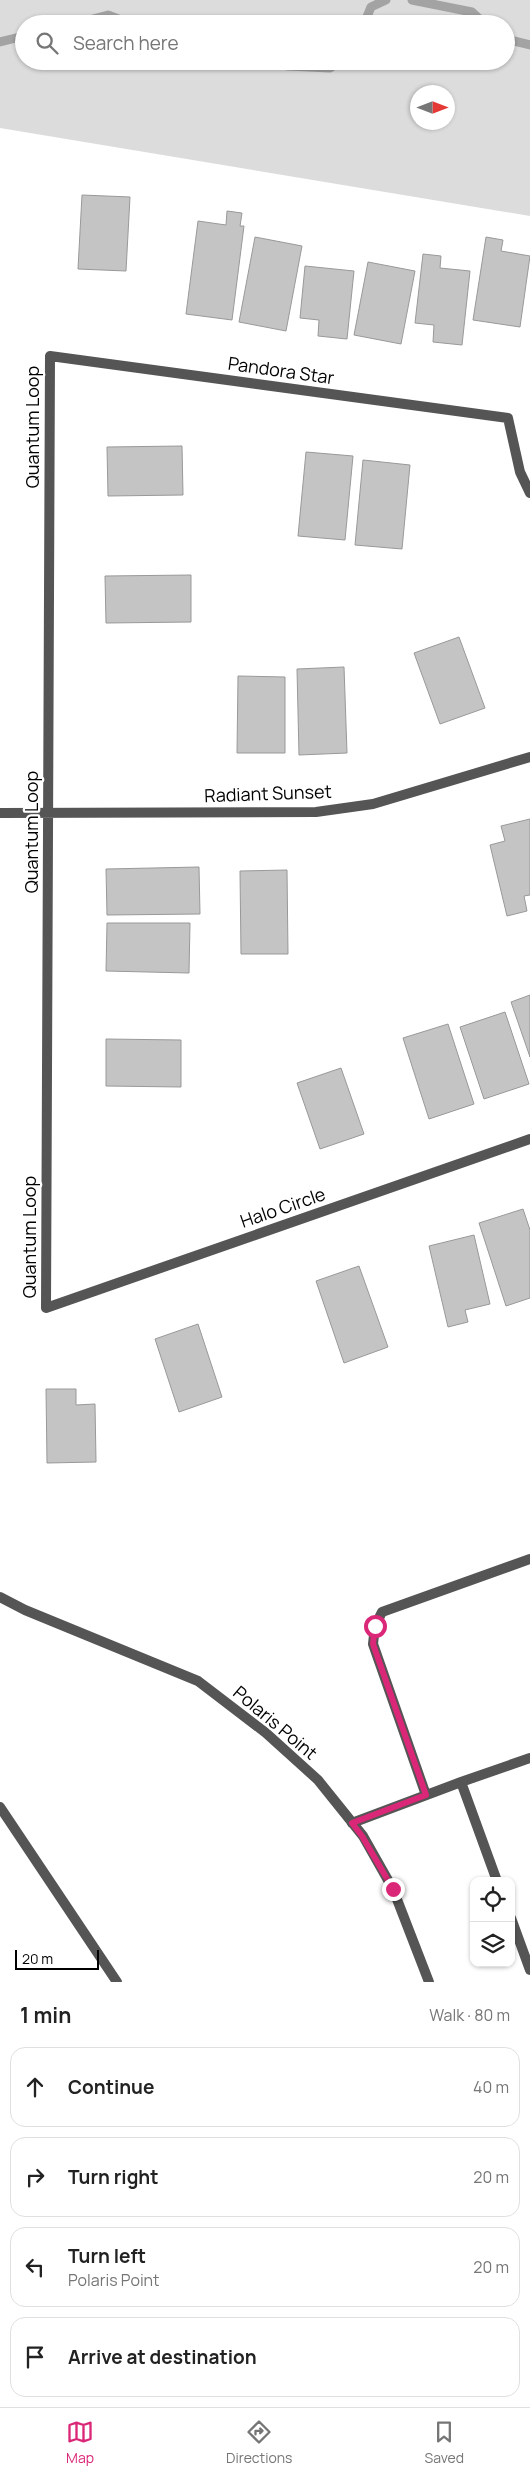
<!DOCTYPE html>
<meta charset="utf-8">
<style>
body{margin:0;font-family:Manrope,sans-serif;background:#f6f6f6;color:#222}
.controls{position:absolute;right:15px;bottom:15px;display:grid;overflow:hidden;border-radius:10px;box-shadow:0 1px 4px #0004}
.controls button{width:45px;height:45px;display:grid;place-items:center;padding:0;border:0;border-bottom:1px solid #e0e0e0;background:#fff;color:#222;font:25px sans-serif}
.compass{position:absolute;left:410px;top:85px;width:45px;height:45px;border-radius:50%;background:#fff;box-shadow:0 1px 4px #0004;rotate:90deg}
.scale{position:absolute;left:15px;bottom:12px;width:84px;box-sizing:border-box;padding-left:5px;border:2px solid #000;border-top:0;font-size:14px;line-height:18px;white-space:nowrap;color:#000;-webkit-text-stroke:4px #fff;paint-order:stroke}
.stop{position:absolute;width:15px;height:15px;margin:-11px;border:4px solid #db2777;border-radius:50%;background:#fff}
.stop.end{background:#db2777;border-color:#fff;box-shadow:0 1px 5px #0008}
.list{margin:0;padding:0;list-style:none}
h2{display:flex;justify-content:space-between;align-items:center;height:65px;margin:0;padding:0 20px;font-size:21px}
h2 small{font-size:16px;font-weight:400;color:#767676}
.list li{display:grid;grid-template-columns:32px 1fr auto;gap:15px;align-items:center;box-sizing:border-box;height:80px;margin:0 10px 10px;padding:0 10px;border:1px solid #e0e0e0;border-radius:15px}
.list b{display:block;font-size:19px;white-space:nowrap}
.list p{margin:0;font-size:16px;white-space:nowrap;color:#767676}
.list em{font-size:16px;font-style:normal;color:#767676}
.icon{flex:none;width:28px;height:28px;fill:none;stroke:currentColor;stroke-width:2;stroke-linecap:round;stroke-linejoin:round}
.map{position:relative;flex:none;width:530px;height:1982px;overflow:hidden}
.search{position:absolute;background:#fff;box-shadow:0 1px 4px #0004;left:15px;right:15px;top:15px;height:55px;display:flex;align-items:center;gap:12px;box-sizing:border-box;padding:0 18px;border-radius:28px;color:#767676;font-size:19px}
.sheet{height:425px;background:#fff}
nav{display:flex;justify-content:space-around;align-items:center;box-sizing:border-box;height:70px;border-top:1px solid #e0e0e0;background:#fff;font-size:14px;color:#767676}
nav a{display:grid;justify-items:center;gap:2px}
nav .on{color:#db2777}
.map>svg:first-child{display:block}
.green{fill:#dcdcdc;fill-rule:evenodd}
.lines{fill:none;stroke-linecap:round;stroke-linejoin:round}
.stream{stroke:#a3a3a3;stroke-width:9}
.building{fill:#c4c4c4;stroke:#999}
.lane{stroke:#555;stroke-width:10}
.street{stroke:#555;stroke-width:10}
.route{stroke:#db2777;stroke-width:6}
.labels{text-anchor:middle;stroke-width:4.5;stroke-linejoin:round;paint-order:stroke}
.street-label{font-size:18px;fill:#000;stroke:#fff}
</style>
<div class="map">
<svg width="530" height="1982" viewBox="0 0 530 1982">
<rect width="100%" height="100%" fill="#fff"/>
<path class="green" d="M 0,0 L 530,0 L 530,216 L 0,128 ZM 24,24 L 506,24 L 506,61 L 24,61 ZM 418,92 L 448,92 L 448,122 L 418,122 Z"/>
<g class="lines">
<path class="stream" d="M 412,0 L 472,12 L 485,24
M 74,24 L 108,15 L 131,24
M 364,24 L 371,7 L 386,0
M 506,39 L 530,45
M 0,42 L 24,36
M 264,61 L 288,66 L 330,68 L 340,61"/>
</g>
<path class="building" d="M 82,195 L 130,197 L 126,271 L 78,269 Z
M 227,211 L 242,213 L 240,226 L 244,226 L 232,320 L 186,314 L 198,221 L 226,225 Z
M 255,237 L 302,246 L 286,331 L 239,322 Z
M 486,237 L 503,240 L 501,251 L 530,256 L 520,327 L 473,320 Z
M 423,254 L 441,256 L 440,268 L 470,271 L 462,345 L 433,342 L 434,325 L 415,323 Z
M 368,262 L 415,271 L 401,344 L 354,335 Z
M 305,266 L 354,271 L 347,339 L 318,336 L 319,320 L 300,318 Z
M 182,446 L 183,495 L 108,496 L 107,447 Z
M 306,452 L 353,456 L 345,540 L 298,536 Z
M 363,460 L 410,465 L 402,549 L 355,545 Z
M 191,575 L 191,622 L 106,623 L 105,576 Z
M 459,637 L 485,708 L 440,724 L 414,653 Z
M 344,667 L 347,753 L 299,755 L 297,669 Z
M 238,676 L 285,677 L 285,753 L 237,753 Z
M 530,819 L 530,895 L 524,896 L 527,911 L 507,916 L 490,845 L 505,841 L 501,826 Z
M 199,867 L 200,914 L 107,915 L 106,869 Z
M 287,870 L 288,954 L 241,954 L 240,871 Z
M 107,923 L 190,923 L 189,973 L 106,971 Z
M 530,995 L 530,1057 L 511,1002 Z
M 505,1012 L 529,1084 L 484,1099 L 460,1027 Z
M 448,1024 L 474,1104 L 429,1119 L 403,1038 Z
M 106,1039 L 181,1040 L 181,1087 L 106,1086 Z
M 341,1068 L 364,1134 L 320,1149 L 297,1083 Z
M 523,1209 L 530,1230 L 530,1298 L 506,1306 L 479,1223 Z
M 474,1235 L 490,1304 L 465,1310 L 468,1322 L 448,1327 L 429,1246 Z
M 359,1266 L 388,1347 L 344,1363 L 316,1281 Z
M 198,1324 L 222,1397 L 179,1412 L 155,1339 Z
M 46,1389 L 76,1389 L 76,1405 L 95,1404 L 96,1462 L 47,1463 Z"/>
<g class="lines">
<path class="lane" d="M 461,1782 L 530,1758
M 426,1795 L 373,1644 L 375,1626 L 382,1612 L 530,1559
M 0,1807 L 117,1982
M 352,1823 L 461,1782 L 497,1881
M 511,1918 L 530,1970"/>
<path class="street" d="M 530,493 L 520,472 L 508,418 L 50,356 L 46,1308 L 530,1139
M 0,813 L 316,812 L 373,804 L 530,757
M 0,1597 L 25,1610 L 198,1681 L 266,1733 L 318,1780 L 363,1836 L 393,1889 L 429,1982"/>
</g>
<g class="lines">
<path class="route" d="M 375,1626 L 373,1644 L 426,1795 L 352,1823 L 362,1836 L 393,1889"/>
</g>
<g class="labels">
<g class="street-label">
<text transform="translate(281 371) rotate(8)" y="6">Pandora Star</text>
<text transform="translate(33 427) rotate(-90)" y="6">Quantum Loop</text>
<text transform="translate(268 794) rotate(-2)" y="6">Radiant Sunset</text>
<text transform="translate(32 832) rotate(-90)" y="6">Quantum Loop</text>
<text transform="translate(283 1208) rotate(-19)" y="6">Halo Circle</text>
<text transform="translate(30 1237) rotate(-90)" y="6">Quantum Loop</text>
<text transform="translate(275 1723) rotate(40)" y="6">Polaris Point</text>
</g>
</g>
</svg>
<div class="controls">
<button><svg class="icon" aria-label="locate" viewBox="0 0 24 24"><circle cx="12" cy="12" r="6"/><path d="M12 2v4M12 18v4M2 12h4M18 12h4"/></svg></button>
<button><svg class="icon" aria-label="layers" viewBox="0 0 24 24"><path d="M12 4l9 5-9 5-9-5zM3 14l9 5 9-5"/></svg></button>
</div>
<svg class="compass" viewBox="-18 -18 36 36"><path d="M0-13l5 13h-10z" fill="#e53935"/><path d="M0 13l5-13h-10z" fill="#767676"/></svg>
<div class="scale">20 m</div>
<div class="stop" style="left:375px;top:1626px"></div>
<div class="stop end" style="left:393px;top:1889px"></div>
<div class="search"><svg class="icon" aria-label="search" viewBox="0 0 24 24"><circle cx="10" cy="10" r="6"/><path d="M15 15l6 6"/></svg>Search here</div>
</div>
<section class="sheet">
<h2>1 min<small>Walk · 80 m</small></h2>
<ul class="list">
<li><svg class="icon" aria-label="ahead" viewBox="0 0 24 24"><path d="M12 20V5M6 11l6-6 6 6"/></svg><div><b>Continue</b></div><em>40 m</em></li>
<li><svg class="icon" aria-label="right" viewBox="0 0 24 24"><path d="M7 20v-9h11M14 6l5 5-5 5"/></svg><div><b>Turn right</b></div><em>20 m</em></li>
<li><svg class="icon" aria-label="left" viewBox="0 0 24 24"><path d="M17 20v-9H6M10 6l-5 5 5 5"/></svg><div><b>Turn left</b><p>Polaris Point</p></div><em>20 m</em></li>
<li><svg class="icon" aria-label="arrive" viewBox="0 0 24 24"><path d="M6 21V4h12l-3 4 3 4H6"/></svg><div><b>Arrive at destination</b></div></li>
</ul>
</section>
<nav>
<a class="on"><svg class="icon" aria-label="map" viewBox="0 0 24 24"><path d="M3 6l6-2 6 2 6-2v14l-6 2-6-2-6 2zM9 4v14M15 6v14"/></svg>Map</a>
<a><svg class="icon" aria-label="directions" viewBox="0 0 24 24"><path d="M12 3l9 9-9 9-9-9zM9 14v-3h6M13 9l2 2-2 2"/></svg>Directions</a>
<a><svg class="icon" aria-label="saved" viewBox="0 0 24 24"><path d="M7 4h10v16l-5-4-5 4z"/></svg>Saved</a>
</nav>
